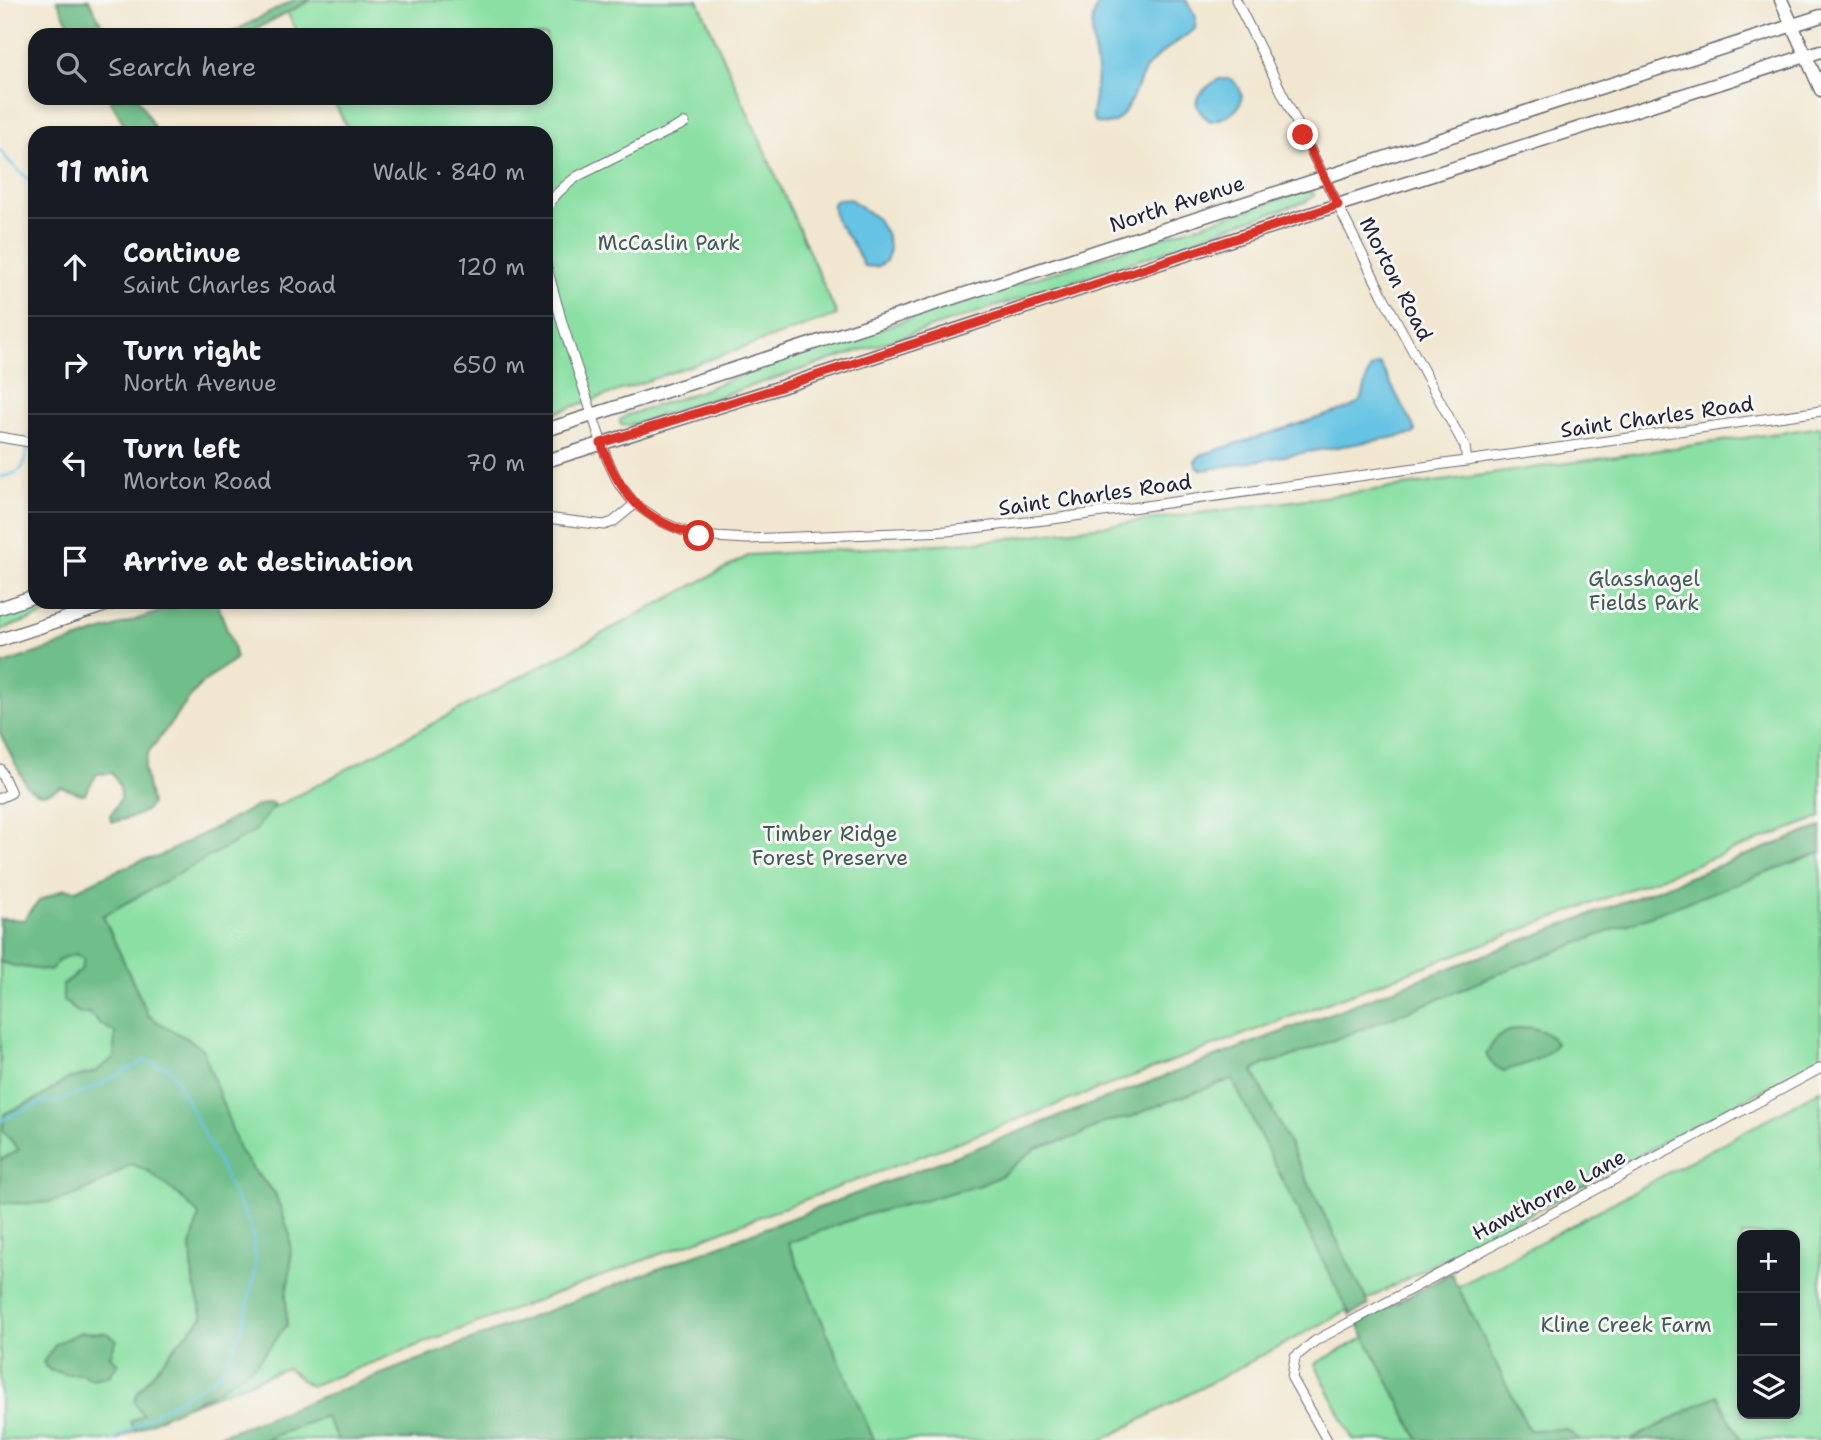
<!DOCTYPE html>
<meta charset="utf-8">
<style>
body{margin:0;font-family:"Shantell Sans",sans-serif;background:#242831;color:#f1f3f6}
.controls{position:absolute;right:21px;bottom:21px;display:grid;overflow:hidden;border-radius:14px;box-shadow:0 4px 10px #0003}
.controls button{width:63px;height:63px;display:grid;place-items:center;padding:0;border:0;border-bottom:2px solid #363941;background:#171b24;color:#f1f3f6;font:35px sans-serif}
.stop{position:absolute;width:21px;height:21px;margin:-16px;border:5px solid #d93025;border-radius:50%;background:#fff}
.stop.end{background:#d93025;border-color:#fff;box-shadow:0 2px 7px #0008}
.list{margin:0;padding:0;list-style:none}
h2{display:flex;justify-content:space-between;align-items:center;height:91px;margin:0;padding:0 28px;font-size:30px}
h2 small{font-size:23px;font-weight:400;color:#9ea1a6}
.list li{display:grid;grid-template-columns:46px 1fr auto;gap:21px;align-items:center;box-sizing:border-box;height:98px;padding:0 28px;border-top:2px solid #363941}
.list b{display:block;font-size:26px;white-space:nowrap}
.list p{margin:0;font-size:23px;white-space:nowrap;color:#9ea1a6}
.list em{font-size:23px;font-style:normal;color:#9ea1a6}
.icon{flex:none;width:38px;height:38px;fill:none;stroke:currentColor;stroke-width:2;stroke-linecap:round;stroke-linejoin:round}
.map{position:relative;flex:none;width:1821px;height:1440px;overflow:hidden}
.search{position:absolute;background:#171b24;box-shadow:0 4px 10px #0003;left:28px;top:28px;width:525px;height:77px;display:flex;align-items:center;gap:18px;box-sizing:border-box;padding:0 24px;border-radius:21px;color:#9ea1a6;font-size:26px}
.panel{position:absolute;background:#171b24;box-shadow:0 4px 10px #0003;left:28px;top:126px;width:525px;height:483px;border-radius:21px}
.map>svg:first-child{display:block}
.green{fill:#8ae0a3;stroke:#56816f;stroke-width:2;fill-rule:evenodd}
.forest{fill:#6fbe89;stroke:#487062;stroke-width:2}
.water{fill:#65c3e3;stroke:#44728f;stroke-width:2}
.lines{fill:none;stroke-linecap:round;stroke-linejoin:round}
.stream{stroke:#65c3e3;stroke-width:2.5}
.minor-casing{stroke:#6a676f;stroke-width:11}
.major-casing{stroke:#6a676f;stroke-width:15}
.minor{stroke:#fff;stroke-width:9}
.major{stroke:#fff;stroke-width:12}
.route{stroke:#d93025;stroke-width:9}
.labels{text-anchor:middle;stroke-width:6;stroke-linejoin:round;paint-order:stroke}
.street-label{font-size:21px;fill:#22223b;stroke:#f6f6f2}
.park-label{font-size:21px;fill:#415b5a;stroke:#f6f6f2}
</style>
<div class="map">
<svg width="1821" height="1440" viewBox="0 0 1821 1440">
<rect width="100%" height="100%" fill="#f6f6f2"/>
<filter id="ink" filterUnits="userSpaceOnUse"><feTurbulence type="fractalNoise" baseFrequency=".0143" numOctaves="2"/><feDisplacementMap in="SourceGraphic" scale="14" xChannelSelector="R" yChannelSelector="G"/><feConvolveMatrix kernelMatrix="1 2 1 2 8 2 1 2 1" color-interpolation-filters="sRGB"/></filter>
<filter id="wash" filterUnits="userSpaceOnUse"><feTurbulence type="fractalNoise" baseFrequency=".00686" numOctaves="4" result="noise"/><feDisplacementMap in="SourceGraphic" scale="28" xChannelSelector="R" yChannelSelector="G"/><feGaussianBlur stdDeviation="1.57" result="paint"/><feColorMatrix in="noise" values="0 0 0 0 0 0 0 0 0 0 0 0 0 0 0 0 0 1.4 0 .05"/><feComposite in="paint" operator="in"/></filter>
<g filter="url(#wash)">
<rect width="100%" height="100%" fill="#f1e7d0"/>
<path class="green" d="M 311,0 L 698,0 L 837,315 L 546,416 L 546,133 L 350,133 L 332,98 L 546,98 L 546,35 L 299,35 L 287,12 Z
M 1302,192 L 1313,192 L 1314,196 L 1305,202 L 1230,226 L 1160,253 L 631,425 L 621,425 L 620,420 L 628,415 L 698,392 L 764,366 Z
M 1821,427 L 1821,817 L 310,1386 L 287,1368 L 134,1426 L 136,1430 L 117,1440 L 0,1440 L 0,919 L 59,922 L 750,555 L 990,541 L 1435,482 Z
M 39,602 L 81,602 L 0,630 L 0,615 Z
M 1821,827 L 1821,1059 L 1103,1440 L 208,1440 Z
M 1821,1090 L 1821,1440 L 1353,1440 L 1315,1364 ZM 1742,1235 L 1795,1235 L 1795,1414 L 1742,1414 Z"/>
<path class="forest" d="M 57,0 L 89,0 L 107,35 L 74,35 Z
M 294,0 L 311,0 L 244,35 L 227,35 Z
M 109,98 L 138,98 L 157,133 L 129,133 Z
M 189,602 L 217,602 L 232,643 L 236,658 L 200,685 L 148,753 L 144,768 L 151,804 C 144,816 124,820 111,822 L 110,815 C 124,798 124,791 112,773 L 97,774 L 85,794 L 81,794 L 61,787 C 46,794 40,799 26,785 L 0,733 L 0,665 Z
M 271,802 L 275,805 L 255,831 L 103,916 L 148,1015 C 165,1029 186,1035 203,1050 L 240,1151 L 256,1173 L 275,1193 L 290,1235 L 291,1268 L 286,1295 L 287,1325 L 283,1330 L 256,1364 L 217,1391 L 136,1430 L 130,1422 L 143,1415 L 134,1402 L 138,1392 L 177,1344 L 203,1317 L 193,1281 L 191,1246 L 199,1215 L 181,1197 L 148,1171 L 131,1164 C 103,1182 74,1201 39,1203 C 26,1204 13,1203 0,1203 L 0,1160 L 19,1150 L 3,1131 L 4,1114 L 37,1099 L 68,1079 L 95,1072 L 114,1058 L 115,1032 L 100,1024 L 89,1013 L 80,1014 L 63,1000 L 63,985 L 81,970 L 84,959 L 76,954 L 60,959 L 50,971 L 15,966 L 0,962 L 0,919 L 25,920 L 28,914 L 40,900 L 64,889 L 76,890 L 107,875 L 140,861 L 158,857 L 257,806 Z
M 1821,827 L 1821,852 L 1514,967 L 1451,994 L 1285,1059 L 1265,1064 L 1253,1071 L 1369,1305 L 1350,1315 L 1232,1079 L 1154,1107 L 1129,1118 L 1104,1122 L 1078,1136 L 1036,1148 L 1001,1176 L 981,1185 L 862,1216 L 788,1243 L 874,1440 L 338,1440 L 325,1416 L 264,1440 L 208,1440 Z
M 1530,1027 L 1545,1032 L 1556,1043 C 1546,1060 1521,1065 1504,1071 C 1494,1067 1490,1063 1486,1054 C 1498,1032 1506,1030 1530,1027 Z
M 1451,1273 L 1529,1430 L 1566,1429 L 1580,1440 L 1419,1440 L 1358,1324 Z
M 81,1332 L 107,1333 L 117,1340 L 110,1355 L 118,1364 L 109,1376 L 91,1379 L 81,1374 L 66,1374 L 49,1370 L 43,1362 L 57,1343 Z
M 1717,1395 L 1741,1440 L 1631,1440 Z"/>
<path class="water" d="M 1101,0 L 1186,0 L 1196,17 L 1195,29 C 1180,41 1160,51 1148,66 C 1134,84 1127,136 1095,122 L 1092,116 C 1094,102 1097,86 1097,71 C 1095,45 1085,23 1101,0 Z
M 1219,79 L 1231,79 C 1255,99 1234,118 1210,121 C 1185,103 1199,91 1219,79 Z
M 850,199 L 876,218 L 886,233 L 890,250 L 886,261 L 877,267 L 864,266 C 860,257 855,248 850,240 C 842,228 831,218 833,203 L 837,200 Z
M 1380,364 L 1415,429 L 1415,432 L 1413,434 L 1203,470 L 1197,467 L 1195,461 L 1201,455 L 1349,408 C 1353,406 1356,404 1359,402 C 1369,391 1362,366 1380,364 Z"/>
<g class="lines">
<path class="stream" d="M 0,150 C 9,162 22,175 35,183
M 31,434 L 33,420 L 35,419
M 0,477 C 22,474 24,469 28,448
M 0,1121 L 41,1103 L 63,1100 L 101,1084 L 144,1061 L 167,1067 L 175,1077 L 251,1227 L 256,1260 L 254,1278 L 242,1328 L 224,1368 L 211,1380 L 113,1440"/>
</g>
</g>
<g filter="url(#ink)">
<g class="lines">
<g class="minor-casing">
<path id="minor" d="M 1236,0 L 1383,296 L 1465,447 L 1467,461
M 546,212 C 551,196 565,186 578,176 L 685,123
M 546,264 L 563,326 L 607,459 L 619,484 L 635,504 L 660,521 L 686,532 L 699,536 L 747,539 L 947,531 L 1053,519 L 1821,411
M 0,437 L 35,443
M 546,518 L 604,525 L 613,522 L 635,504
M 0,769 L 11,793 L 0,798
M 1327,1440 L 1292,1378 L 1295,1357 L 1315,1341 L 1821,1068"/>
</g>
<g class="major-casing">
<path id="major" d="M 1781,0 L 1821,90
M 546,430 L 1821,16
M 546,461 L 775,389 L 1338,205 L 1821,51
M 0,608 L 35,596
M 0,640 L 115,602"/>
</g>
<use href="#minor" class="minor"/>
<use href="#major" class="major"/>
</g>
</g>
<g class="lines" filter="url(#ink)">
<path class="route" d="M 699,536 C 643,521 620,496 601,443 L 775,389 L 1338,205 L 1303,135"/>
</g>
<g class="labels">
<g class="street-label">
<text transform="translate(1177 204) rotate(-18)" y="7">North Avenue</text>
<text transform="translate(1396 279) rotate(63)" y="7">Morton Road</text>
<text transform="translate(1657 417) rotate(-8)" y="7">Saint Charles Road</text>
<text transform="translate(1095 495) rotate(-8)" y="7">Saint Charles Road</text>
<text transform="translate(1549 1195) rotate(-28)" y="7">Hawthorne Lane</text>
</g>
<g class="park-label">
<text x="669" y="250">McCaslin Park</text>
<text x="1644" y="586">Glasshagel<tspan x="1644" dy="24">Fields Park</tspan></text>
<text x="830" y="841">Timber Ridge<tspan x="830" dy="24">Forest Preserve</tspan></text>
<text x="1626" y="1332">Kline Creek Farm</text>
</g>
</g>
</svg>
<div class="controls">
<button>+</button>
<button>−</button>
<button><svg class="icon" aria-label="layers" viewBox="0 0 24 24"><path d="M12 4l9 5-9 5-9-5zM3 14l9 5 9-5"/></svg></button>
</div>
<div class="stop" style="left:699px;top:536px"></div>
<div class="stop end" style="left:1303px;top:135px"></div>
<div class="search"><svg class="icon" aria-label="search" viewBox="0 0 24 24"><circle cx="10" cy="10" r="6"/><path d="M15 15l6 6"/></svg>Search here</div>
<section class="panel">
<h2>11 min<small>Walk · 840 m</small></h2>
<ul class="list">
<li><svg class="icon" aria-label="ahead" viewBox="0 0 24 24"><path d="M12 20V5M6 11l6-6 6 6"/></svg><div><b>Continue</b><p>Saint Charles Road</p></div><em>120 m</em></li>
<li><svg class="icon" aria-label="right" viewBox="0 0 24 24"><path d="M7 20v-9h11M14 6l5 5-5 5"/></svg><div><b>Turn right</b><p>North Avenue</p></div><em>650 m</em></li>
<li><svg class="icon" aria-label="left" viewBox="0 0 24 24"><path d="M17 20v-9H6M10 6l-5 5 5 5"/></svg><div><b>Turn left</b><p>Morton Road</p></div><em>70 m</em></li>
<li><svg class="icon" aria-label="arrive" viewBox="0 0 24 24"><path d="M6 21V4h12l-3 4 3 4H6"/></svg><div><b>Arrive at destination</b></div></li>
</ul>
</section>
</div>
